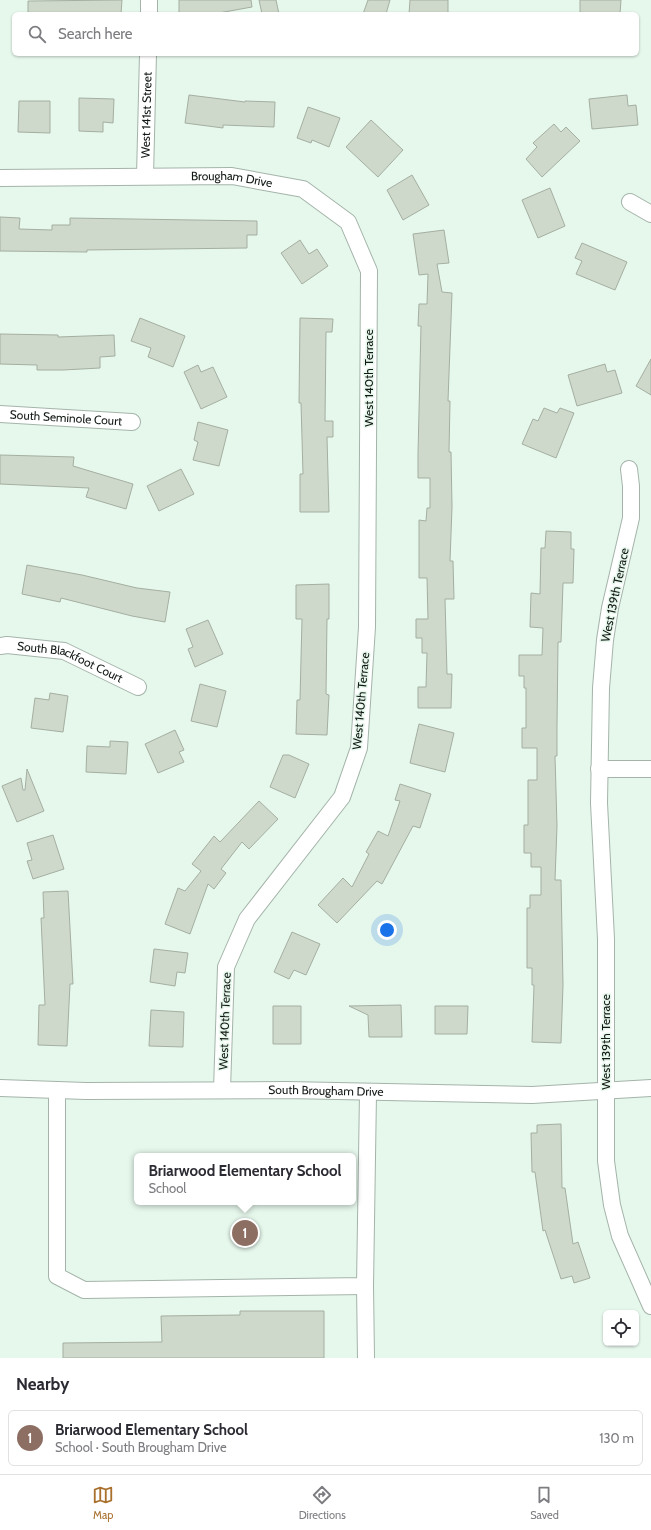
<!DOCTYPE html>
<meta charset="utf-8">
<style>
body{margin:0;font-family:Cabin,sans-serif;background:#f2f2f3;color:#2b2b33}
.controls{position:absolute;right:12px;bottom:12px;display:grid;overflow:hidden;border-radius:6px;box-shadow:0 1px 3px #0004}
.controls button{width:36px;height:36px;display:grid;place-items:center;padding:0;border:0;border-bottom:1px solid #e1e1e2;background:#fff;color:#2b2b33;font:20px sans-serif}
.you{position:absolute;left:387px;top:930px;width:14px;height:14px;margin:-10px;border:3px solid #fff;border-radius:50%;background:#1a73e8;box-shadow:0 0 0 6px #1a73e833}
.badge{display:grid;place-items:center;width:26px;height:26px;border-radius:50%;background:#a9702e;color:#fff;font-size:13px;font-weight:700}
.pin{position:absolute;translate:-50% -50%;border:2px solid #fff;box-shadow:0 1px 4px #0006}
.popup{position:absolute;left:134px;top:1153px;width:222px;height:52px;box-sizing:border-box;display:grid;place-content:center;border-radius:6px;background:#fff;filter:drop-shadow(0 1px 3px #0005);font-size:13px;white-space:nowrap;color:#7c7c81}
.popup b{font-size:15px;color:#2b2b33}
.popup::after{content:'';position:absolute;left:50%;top:100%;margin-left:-8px;border:8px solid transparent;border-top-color:#fff}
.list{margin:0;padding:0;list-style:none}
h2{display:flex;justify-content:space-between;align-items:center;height:52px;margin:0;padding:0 16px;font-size:17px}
h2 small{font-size:13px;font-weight:400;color:#7c7c81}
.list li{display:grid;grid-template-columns:26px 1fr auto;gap:12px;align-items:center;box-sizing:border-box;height:56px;margin:0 8px 8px;padding:0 8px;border:1px solid #e1e1e2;border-radius:6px}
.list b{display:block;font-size:15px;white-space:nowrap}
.list p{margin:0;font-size:13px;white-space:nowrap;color:#7c7c81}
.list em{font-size:13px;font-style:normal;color:#7c7c81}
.icon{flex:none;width:22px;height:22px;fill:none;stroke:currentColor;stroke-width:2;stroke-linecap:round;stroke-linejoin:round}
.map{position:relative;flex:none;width:651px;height:1358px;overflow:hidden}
.search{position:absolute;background:#fff;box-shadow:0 1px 3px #0004;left:12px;right:12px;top:12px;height:44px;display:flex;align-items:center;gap:10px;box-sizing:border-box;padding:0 14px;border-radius:6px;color:#7c7c81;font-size:15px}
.sheet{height:116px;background:#fff}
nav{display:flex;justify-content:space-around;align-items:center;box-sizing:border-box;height:56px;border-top:1px solid #e1e1e2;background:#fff;font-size:11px;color:#7c7c81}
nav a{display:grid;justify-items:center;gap:2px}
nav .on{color:#a9702e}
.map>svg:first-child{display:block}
.building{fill:#ced9cb;stroke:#a4afa1}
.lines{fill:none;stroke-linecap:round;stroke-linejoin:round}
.minor-casing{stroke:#a4b4aa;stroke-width:18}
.minor{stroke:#fff;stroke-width:16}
.labels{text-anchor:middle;stroke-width:3;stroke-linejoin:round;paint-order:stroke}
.street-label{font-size:12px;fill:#121814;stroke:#e6f7ec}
</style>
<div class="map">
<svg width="651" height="1358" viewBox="0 0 651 1358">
<rect width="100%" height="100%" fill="#e6f7ec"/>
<path class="building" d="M 122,0 L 121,14 L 28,14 L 28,1 Z
M 179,0 L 251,0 L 252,7 L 213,14 L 179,14 Z
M 259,0 L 276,0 L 279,14 L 262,14 Z
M 368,0 L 390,0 L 386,14 L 363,14 Z
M 410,0 L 448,0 L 448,14 L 409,14 Z
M 580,0 L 621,0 L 620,14 L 580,14 Z
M 189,95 L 245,102 L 245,101 L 275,102 L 274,127 L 223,125 L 223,128 L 185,123 Z
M 627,95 L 628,106 L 636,105 L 638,125 L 592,129 L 589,99 Z
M 79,98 L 114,99 L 113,123 L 103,122 L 103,132 L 79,131 Z
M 19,101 L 50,101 L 50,133 L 18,132 Z
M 308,107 L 340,118 L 329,147 L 312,140 L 311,143 L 297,138 Z
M 371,120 L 403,150 L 378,177 L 346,147 Z
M 554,124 L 561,132 L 566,127 L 580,141 L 542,177 L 526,159 L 537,147 L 533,143 Z
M 412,175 L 429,205 L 403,220 L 387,190 Z
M 550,188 L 565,226 L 538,238 L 522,200 Z
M 0,217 L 20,218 L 19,229 L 52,230 L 52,225 L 70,225 L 70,218 L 257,221 L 257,235 L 247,235 L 247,248 L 87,250 L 87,252 L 0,251 Z
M 444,230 L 449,263 L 437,264 L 442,292 L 452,293 L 448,401 L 450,401 L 449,452 L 451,452 L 452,507 L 450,561 L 453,561 L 454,599 L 445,599 L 447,674 L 452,674 L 451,708 L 418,708 L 418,687 L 426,687 L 427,653 L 422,653 L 422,638 L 416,638 L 416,619 L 428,619 L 427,578 L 419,578 L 419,520 L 426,521 L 427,508 L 430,508 L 430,478 L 418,478 L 418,454 L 421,326 L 418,326 L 419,304 L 427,304 L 428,274 L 419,275 L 413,234 Z
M 300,240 L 309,254 L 317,249 L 328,266 L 302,284 L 281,253 Z
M 582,243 L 627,262 L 615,290 L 576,274 L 582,261 L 575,258 Z
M 140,318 L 185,336 L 173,367 L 148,357 L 151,348 L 131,341 Z
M 300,318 L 333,319 L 332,332 L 326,332 L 325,421 L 333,421 L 333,437 L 327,437 L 329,512 L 300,512 L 300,474 L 303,474 L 301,403 L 299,403 Z
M 0,334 L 58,335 L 58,337 L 114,335 L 115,356 L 100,357 L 100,368 L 63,370 L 37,370 L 37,365 L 0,364 Z
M 651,359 L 651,395 L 636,386 Z
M 605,364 L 607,372 L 615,370 L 622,393 L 577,406 L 568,375 Z
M 198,365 L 201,372 L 213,367 L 227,397 L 201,409 L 184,372 Z
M 544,408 L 557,413 L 560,408 L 574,413 L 556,458 L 522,444 L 533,419 L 538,421 Z
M 198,422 L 228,430 L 219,466 L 193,460 L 198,442 L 194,440 Z
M 0,455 L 74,457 L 73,466 L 133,484 L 126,509 L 86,497 L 89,488 L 0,484 Z
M 181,469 L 194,494 L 159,511 L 147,486 Z
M 546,531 L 571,532 L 571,549 L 574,549 L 573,583 L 563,583 L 561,642 L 558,642 L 557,726 L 557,756 L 555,756 L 557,826 L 555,880 L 561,880 L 563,985 L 561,1043 L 532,1042 L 534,985 L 532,985 L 532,968 L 527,968 L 527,908 L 530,908 L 530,895 L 541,895 L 541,867 L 531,867 L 531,853 L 524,853 L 524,825 L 528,825 L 528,780 L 537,780 L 537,748 L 522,748 L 522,728 L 526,728 L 526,688 L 524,688 L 524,676 L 519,676 L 519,655 L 542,655 L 543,628 L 530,627 L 531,593 L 540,594 L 541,548 L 545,548 Z
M 27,565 L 82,575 L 137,588 L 170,592 L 165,622 L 132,616 L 61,598 L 60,602 L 22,594 Z
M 329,584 L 329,619 L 327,619 L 326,694 L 329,695 L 327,735 L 296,734 L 297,700 L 300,700 L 302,619 L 296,619 L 296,585 Z
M 208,620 L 223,654 L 195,667 L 188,649 L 193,647 L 186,629 Z
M 200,684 L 226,691 L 217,727 L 191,721 Z
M 50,693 L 68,696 L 63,732 L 31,728 L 35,698 L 49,700 Z
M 419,724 L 454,733 L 445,772 L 410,763 Z
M 175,730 L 184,750 L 179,752 L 184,762 L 158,773 L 145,744 Z
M 110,741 L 128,742 L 126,774 L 86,772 L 87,746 L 110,747 Z
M 283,755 L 289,755 L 309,764 L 295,798 L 270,787 Z
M 27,769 L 44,811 L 17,822 L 2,786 L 21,778 L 23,790 L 25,790 Z
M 400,784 L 431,794 L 420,828 L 413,826 L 382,884 L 377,881 L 337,923 L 318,905 L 343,878 L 352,887 L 369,854 L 366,852 L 378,831 L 388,836 L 400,801 L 395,800 Z
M 259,801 L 278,819 L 249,849 L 242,842 L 221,869 L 226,873 L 214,889 L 208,884 L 190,934 L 165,924 L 178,888 L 185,891 L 201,871 L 192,864 L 214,836 L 220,842 Z
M 53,835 L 64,869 L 33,879 L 27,861 L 32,860 L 27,843 Z
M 68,891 L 73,984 L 70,984 L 67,1046 L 38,1045 L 39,1005 L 45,1005 L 41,918 L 44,918 L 43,892 Z
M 292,932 L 320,944 L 306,975 L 294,970 L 289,979 L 274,972 Z
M 154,949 L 188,953 L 185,973 L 177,972 L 175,986 L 150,982 Z
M 401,1005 L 402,1037 L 369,1037 L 368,1015 L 349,1006 Z
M 273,1006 L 301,1006 L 301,1044 L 273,1044 Z
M 435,1006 L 468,1006 L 467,1034 L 435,1034 Z
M 151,1010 L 184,1012 L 183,1047 L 149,1046 Z
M 561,1124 L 562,1188 L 565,1188 L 573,1244 L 578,1242 L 590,1278 L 574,1283 L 572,1276 L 561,1279 L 545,1230 L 543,1231 L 535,1172 L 532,1172 L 531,1133 L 537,1133 L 537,1125 Z
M 240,1311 L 324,1311 L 324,1358 L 63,1358 L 63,1343 L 162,1342 L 161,1316 L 240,1315 Z"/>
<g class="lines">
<g class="minor-casing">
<g id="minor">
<path d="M 149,14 L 149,0"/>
<path id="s1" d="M 145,176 L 148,54"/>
<path id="s2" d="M 0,178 L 232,176 L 303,189 L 348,222 L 369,271 L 367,627 L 359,748 L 342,797 L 247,919 L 226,967 L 222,1090"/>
<path d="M 630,202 L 651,214"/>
<path id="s3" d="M 0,414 L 132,422"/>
<path d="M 629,469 L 631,486 L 631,518 L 610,608 L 605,640 L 601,688 L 599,803 L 606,939 L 606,1161 L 612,1205 L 620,1236 L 651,1306"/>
<path id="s4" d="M 0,646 L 7,645 L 64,651 L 138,687"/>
<path d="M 599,769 L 651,769"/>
<path id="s5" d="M 0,1088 L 86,1091 L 287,1090 L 532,1095 L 651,1088"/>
<path d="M 57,1090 L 57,1276 L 84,1290 L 365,1286 L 368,1093"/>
<path d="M 365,1286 L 366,1358"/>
</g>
</g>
<use href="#minor" class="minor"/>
</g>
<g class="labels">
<g class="street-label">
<text dy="4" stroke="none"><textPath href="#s1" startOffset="61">West 141st Street</textPath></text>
<text dy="4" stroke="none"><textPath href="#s2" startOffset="232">Brougham Drive</textPath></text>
<text transform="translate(369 378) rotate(-90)" y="4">West 140th Terrace</text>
<text dy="4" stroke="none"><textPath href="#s3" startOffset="66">South Seminole Court</textPath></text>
<text transform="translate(615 595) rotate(-78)" y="4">West 139th Terrace</text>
<text dy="4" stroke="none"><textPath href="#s4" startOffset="73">South Blackfoot Court</textPath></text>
<text transform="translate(361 701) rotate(-85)" y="4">West 140th Terrace</text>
<text transform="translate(225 1021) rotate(-88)" y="4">West 140th Terrace</text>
<text transform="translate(606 1042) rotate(-90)" y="4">West 139th Terrace</text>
<text dy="4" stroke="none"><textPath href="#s5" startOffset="326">South Brougham Drive</textPath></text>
</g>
</g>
</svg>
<div class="controls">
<button><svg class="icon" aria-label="locate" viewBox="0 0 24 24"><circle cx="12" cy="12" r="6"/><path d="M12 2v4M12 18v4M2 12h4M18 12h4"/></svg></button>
</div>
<div class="you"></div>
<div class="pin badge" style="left:245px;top:1233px;background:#8d6e63">1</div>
<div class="popup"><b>Briarwood Elementary School</b>School</div>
<div class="search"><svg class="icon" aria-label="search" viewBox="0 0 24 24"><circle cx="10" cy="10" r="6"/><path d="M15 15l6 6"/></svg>Search here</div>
</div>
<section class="sheet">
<h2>Nearby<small></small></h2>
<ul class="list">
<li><span class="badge" style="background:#8d6e63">1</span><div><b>Briarwood Elementary School</b><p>School · South Brougham Drive</p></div><em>130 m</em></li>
</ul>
</section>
<nav>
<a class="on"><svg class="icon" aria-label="map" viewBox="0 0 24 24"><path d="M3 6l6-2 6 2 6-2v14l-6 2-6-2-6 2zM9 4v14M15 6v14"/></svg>Map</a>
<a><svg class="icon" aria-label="directions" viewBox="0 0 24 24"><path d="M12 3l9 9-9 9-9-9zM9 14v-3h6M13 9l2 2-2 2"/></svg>Directions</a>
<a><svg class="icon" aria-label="saved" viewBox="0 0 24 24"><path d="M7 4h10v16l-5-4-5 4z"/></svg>Saved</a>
</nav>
